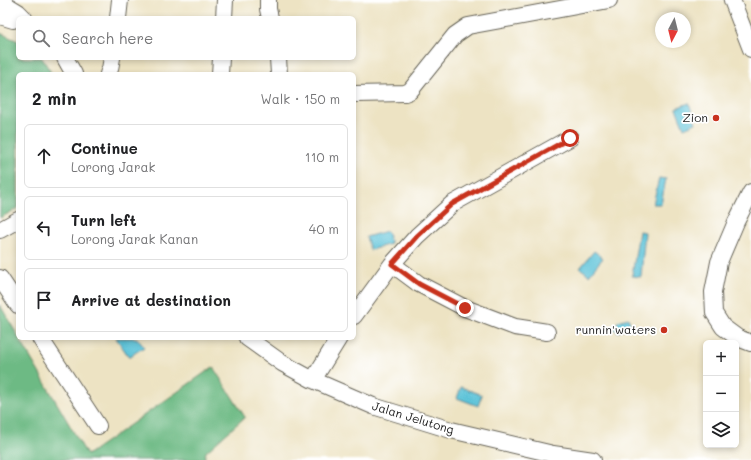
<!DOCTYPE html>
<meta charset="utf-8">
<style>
body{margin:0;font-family:Mali,sans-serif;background:#f2f2f2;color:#202124}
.controls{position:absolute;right:12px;bottom:12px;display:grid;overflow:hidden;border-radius:6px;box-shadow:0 2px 6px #0003}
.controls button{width:36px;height:36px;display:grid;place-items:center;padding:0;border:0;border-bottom:1px solid #e0e0e0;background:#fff;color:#202124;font:20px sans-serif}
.compass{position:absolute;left:655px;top:12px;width:36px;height:36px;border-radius:50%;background:#fff;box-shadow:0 2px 6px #0003;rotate:187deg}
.stop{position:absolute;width:12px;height:12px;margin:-9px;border:3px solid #c8321e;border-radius:50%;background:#fff}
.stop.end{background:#c8321e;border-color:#fff;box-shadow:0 1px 4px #0008}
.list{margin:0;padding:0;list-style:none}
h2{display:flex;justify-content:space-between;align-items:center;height:52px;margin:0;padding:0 16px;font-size:17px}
h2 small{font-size:13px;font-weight:400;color:#757577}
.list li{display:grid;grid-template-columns:26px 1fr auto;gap:12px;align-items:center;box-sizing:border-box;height:64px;margin:0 8px 8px;padding:0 8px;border:1px solid #e0e0e0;border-radius:6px}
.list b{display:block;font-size:15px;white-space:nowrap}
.list p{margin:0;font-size:13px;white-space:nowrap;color:#757577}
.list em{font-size:13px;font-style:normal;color:#757577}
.icon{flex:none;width:22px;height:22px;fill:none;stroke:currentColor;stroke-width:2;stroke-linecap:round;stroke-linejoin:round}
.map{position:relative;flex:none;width:751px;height:460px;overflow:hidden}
.search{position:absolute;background:#fff;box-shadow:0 2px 6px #0003;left:16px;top:16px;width:340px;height:44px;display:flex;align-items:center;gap:10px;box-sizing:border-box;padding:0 14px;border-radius:6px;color:#757577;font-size:15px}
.panel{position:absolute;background:#fff;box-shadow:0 2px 6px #0003;left:16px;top:72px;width:340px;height:268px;border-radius:6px}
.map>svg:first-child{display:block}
.forest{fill:#6dba84;stroke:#446b50}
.water{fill:#5bc2d8;stroke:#3c6f7a}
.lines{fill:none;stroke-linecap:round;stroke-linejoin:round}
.minor-casing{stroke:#656256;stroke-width:18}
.minor{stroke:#fff;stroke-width:16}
.route{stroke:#c8321e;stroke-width:5}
.poi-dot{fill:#c8321e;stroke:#fff;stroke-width:1.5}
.labels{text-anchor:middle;stroke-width:3.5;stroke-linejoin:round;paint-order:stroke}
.poi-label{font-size:12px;fill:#1c1c1c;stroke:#fff;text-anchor:end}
.street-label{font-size:12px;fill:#1c1c1c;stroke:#fff}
</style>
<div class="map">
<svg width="751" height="460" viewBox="0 0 751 460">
<rect width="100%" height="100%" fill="#fff"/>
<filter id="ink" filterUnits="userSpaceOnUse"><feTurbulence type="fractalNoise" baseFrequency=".025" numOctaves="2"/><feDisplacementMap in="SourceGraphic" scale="8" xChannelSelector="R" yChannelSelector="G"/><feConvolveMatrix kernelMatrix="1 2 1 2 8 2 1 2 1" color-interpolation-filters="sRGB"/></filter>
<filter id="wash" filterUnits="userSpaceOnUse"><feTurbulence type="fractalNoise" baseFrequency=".012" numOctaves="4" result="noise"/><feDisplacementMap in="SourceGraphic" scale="16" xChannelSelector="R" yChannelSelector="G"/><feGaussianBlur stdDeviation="0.9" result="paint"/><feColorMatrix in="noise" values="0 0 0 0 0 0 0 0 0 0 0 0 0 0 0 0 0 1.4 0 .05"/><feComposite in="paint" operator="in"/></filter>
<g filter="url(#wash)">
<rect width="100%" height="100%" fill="#ede3c3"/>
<path class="forest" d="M 0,33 L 18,41 L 18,58 L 42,58 L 52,74 L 18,74 L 18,208 L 0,218 Z
M 0,305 L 18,336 L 18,338 L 19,338 L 87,455 L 213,367 L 245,417 L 206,452 L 204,460 L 0,460 Z"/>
<path class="water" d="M 689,103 L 696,123 L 684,128 L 676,108 Z
M 659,178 L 666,179 L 661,204 L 653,204 Z
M 387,231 L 391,244 L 370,250 L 366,237 Z
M 639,231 L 645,232 L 641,277 L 632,276 Z
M 594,251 L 603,258 L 589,275 L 580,268 Z
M 628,318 L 632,327 L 618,332 L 614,329 L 618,321 Z
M 116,338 L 137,338 L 144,347 L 129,357 Z
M 461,387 L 482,395 L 478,406 L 457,398 Z"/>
</g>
<g filter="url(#ink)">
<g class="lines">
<g class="minor-casing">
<path id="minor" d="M 268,0 L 268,9 L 270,18
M 732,0 L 751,49
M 0,1 L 18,12 L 24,18
M 0,16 L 13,20
M 118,18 L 120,0
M 224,18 L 225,0
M 65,58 L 74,74
M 278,58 L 279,74
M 108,74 L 110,69 L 112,58
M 220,74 L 221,58
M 354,94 L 405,93 L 410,91 L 455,35 L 468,26 L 609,0
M 751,192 L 736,222 L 719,262 L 713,292 L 714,313 L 723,327 L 738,338 L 751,343
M 0,230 L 18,220
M 392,264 L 419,284 L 465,308 L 515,327 L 547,332
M 0,278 L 18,305
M 354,316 L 392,264 L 417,236 L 452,204 L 570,138
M 40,338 L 98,426
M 247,338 L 282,363 L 313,380 L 373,406 L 451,430 L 553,454 L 593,460
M 313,380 L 339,338"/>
</g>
<use href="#minor" class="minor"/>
</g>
</g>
<g class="lines" filter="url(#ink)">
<path class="route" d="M 465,308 L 419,284 L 392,264 L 417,236 L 452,204 L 570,138"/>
</g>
<g class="poi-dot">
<circle cx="716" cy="118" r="4"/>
<circle cx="664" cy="330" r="4"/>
</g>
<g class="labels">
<g class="poi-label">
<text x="708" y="122">Zion</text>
<text x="656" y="334">runnin'waters</text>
</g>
<g class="street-label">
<text transform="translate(413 418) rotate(17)" y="4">Jalan Jelutong</text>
</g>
</g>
</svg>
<div class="controls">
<button>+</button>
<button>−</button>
<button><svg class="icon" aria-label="layers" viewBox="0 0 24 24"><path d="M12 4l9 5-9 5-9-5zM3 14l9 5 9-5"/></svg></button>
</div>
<svg class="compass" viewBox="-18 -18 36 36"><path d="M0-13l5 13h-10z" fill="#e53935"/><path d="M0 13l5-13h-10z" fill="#757577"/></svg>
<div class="stop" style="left:570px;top:138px"></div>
<div class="stop end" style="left:465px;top:308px"></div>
<div class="search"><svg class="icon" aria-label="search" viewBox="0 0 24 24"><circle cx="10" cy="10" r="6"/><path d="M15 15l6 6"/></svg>Search here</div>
<section class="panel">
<h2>2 min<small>Walk · 150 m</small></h2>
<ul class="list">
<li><svg class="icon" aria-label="ahead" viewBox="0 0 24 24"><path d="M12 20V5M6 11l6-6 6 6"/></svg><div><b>Continue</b><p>Lorong Jarak</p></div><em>110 m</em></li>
<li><svg class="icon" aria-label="left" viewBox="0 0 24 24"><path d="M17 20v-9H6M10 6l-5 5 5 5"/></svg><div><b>Turn left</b><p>Lorong Jarak Kanan</p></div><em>40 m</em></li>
<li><svg class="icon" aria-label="arrive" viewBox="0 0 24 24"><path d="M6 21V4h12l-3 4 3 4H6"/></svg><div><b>Arrive at destination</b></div></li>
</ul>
</section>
</div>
